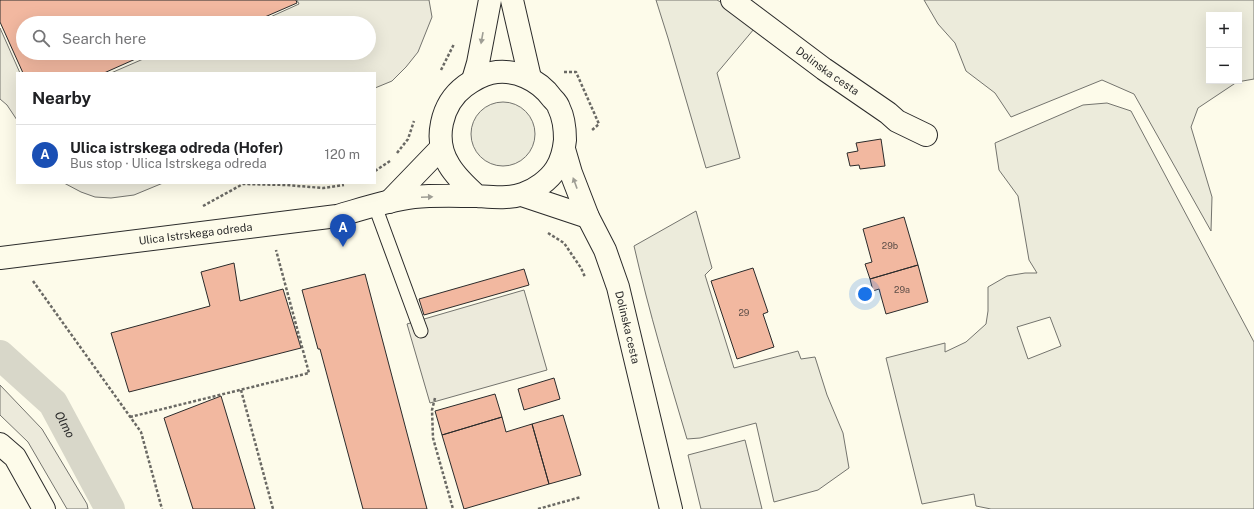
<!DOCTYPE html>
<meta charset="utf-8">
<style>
body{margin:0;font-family:"Public Sans",sans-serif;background:#f6f6f6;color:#202124}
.controls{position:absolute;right:12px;top:12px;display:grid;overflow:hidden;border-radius:0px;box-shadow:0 4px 16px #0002}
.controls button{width:36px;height:36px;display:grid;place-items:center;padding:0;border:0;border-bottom:1px solid #e0e0e0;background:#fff;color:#202124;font:20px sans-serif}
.you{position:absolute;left:865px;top:294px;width:14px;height:14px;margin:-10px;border:3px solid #fff;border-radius:50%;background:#1a73e8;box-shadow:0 0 0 6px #1a73e833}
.badge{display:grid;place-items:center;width:26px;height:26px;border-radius:50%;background:#d93025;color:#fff;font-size:13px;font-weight:700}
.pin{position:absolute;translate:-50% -33px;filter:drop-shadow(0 1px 2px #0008)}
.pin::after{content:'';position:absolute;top:21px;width:14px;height:12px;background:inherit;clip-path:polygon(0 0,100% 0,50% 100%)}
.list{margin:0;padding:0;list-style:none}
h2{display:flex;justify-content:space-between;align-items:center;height:52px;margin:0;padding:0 16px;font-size:17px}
h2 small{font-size:13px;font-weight:400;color:#757577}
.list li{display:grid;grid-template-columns:26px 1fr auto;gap:12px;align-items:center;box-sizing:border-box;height:60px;padding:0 16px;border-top:1px solid #e0e0e0}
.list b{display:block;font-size:15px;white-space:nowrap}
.list p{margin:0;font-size:13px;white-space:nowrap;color:#757577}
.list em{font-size:13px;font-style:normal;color:#757577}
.icon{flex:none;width:22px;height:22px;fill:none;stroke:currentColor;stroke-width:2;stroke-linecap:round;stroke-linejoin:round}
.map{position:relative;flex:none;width:1254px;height:509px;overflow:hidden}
.search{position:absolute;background:#fff;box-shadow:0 4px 16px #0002;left:16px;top:16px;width:360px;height:44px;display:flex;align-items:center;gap:10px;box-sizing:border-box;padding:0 14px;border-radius:22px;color:#757577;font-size:15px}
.panel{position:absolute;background:#fff;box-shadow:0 4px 16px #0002;left:16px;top:72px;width:360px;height:112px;border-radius:0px}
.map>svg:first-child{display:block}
.green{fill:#ecebdb;stroke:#74746e;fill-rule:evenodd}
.parking{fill:#eceadb;stroke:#74746e}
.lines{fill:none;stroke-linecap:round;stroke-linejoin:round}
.canal{stroke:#d8d7c9;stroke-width:30}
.building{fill:#f2b8a0;stroke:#2b2b2b}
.lane-casing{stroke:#2b2b2b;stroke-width:15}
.street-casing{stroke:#2b2b2b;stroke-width:24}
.secondary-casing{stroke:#2b2b2b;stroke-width:24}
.path{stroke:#6a6964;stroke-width:2.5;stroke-dasharray:3 2;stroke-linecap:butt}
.lane{stroke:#fdfbea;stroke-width:13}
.street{stroke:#fdfbea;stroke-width:22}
.secondary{stroke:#fdfbea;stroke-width:22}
.oneway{fill:#9e9d94}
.labels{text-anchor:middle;stroke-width:3;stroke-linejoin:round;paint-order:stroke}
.number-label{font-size:9px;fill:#5d4e48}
.street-label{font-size:11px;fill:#2b2b2b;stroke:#fdfbea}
.water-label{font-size:12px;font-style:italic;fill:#2b2b2b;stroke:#fdfbea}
</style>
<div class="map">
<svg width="1254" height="509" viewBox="0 0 1254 509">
<rect width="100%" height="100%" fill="#fdfbea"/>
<path class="green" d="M 656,0 L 717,0 L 726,5 L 754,29 L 717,73 L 740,158 L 706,168 L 668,38 Z
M 924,0 L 1254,0 L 1254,79 L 1237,82 L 1198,108 L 1191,127 L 1212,197 L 1211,231 L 1134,94 L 1102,80 L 1011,117 L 995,93 L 966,71 L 955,43 L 938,24 ZM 1209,15 L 1239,15 L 1239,81 L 1209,81 Z
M471 134a32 32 0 1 1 64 0a32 32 0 1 1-64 0Z
M 1107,103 L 1131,111 L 1254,342 L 1254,509 L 991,509 L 976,506 L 974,494 L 922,504 L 886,358 L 945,343 L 945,352 L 966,342 L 986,324 L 988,311 L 988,287 L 1007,276 L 1025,273 L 1037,273 L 1029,260 L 1018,196 L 999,170 L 995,143 L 1083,105 ZM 1050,317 L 1061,346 L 1028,359 L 1017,327 Z
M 696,211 L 712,268 L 705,275 L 734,368 L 798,351 L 801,359 L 815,357 L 827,395 L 843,433 L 849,468 L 818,490 L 774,502 L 756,423 L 700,438 L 687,439 C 668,375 649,312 634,246 Z"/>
<path class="parking" d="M 297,0 L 429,0 L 432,17 L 418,52 L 406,67 L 392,81 L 375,88 L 375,73 L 111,73 L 157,53 L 369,53 L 369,23 L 257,23 L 299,4 Z
M 0,28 L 20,73 L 17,73 L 17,120 L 7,105 L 0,99 Z
M 64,183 L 163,183 L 134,195 L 111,198 L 95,197 L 81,192 Z
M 524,290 L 547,370 L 430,403 L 407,324 Z
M 0,385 L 42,429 L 87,504 L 88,509 L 67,509 L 28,442 L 0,415 Z
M 745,440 L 762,509 L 701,509 L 688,455 Z"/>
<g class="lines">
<path class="canal" id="s1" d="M 0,355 L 53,403 L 110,509"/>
</g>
<path class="building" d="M 0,0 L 296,0 L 297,3 L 251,23 L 23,23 L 23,53 L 149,53 L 104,73 L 23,73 L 0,22 Z
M 881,139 L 885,166 L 860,169 L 859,165 L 850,166 L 847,153 L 858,151 L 856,143 Z
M 904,217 L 918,265 L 870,279 L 865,264 L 872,262 L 863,229 Z
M 234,263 L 240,301 L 283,289 L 301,348 L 129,392 L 111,333 L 210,306 L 201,272 Z
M 918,265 L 928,302 L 886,314 L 879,289 L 873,291 L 870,279 Z
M 753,268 L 768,312 L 763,314 L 774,347 L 737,359 L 711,281 Z
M 524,269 L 529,285 L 424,315 L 419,299 Z
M 365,274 L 427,509 L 363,509 L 320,349 L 318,349 L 302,290 Z
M 554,378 L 560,399 L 524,410 L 518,389 Z
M 495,394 L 502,417 L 442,435 L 435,411 Z
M 221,396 L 255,509 L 193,509 L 164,418 Z
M 563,415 L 581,475 L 549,484 L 532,424 Z
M 502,417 L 506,432 L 532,424 L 549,484 L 464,509 L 442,435 Z"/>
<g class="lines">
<g class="lane-casing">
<path id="lane" d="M 375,206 L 421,331"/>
</g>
<g class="street-casing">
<g id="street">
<path id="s2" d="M 732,0 L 824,69 L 888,113 L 897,121 L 926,135"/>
<path id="s3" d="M 564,149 L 571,173 L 588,217 L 605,250 L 618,287 L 671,509"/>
<path d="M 522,195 L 588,217"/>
<path d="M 0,444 L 15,457 L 44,509"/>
</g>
</g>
<g class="secondary-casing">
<g id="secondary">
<path d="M 512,0 L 530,78"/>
<path d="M 473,80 L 478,63 L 490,0"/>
<path d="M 389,202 L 441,148"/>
<path id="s4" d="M 0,258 L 337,216 C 362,209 388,200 414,197 C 434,195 457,196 477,196 C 492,197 508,199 523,194 C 535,190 549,180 556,169 C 561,161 564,150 565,140 C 565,129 564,118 559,108 C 558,104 555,101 552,98 C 539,80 515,68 491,73 C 482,75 472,81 465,86 C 441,104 433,140 449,165 C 456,177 467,187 477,196"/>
</g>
</g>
<path class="path" d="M 441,70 L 454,44
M 564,72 L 576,72 L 599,124 L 591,131
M 397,153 L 408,139 L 414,121
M 375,171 L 390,161
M 203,206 L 243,184 L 286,185 L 323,188 L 344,185
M 548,233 L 564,243 L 581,268 L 585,277
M 33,281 L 141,432 L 162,509
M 241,390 L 273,509
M 435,398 L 432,410 L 433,438 L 453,509
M 130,417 L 309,373 L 276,250
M 538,509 L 581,497"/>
<use href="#lane" class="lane"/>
<use href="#street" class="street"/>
<use href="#secondary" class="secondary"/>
</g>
<defs><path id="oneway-solid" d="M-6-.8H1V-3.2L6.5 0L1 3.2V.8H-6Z"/></defs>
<g class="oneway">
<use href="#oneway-solid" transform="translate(482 38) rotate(100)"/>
<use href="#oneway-solid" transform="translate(575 183) rotate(-110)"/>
<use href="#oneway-solid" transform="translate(427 197) rotate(-2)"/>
</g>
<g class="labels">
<g class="number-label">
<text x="890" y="249">29b</text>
<text x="902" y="293">29a</text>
<text x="744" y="316">29</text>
</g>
<g class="street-label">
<text dy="4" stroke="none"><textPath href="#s2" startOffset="119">Dolinska cesta</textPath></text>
<text dy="4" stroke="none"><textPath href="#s4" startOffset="197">Ulica Istrskega odreda</textPath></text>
<text dy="4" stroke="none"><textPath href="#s3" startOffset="190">Dolinska cesta</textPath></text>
</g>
<g class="water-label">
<text dy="4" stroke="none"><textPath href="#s1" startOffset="96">Olmo</textPath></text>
</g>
</g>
</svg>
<div class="controls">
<button>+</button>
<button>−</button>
</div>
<div class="you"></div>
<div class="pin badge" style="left:343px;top:247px;background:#1a4fb4">A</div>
<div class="search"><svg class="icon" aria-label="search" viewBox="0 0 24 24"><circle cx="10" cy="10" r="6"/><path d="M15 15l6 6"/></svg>Search here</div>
<section class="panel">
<h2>Nearby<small></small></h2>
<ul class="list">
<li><span class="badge" style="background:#1a4fb4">A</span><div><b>Ulica istrskega odreda (Hofer)</b><p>Bus stop · Ulica Istrskega odreda</p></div><em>120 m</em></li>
</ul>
</section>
</div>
